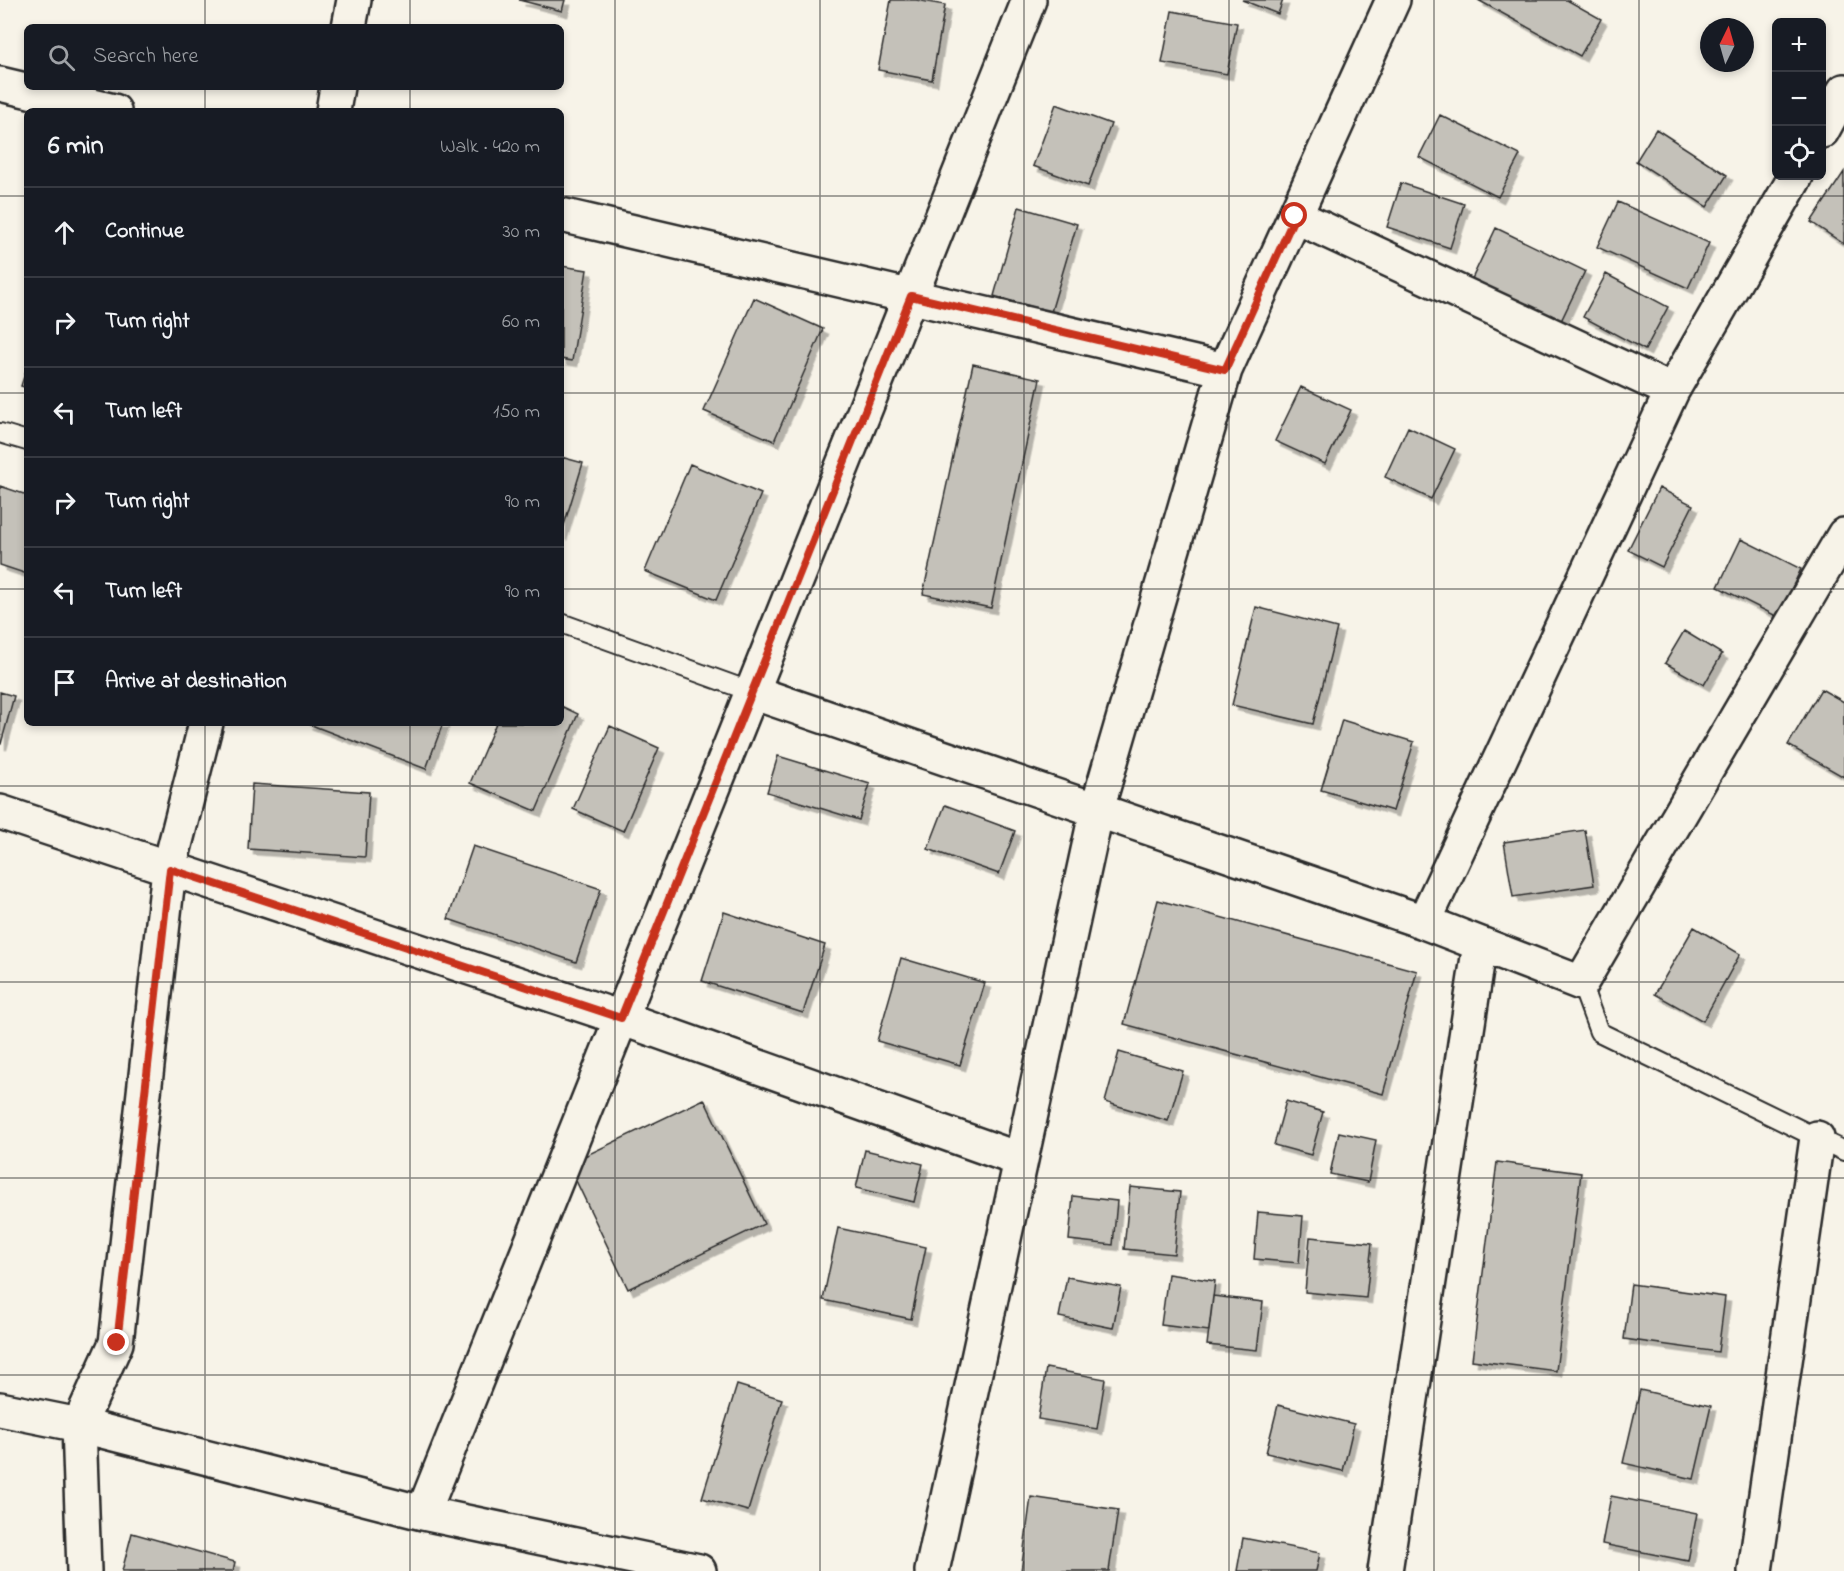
<!DOCTYPE html>
<meta charset="utf-8">
<style>
body{margin:0;font-family:"Indie Flower",sans-serif;background:#20242c;color:#f1f3f6}
.controls{position:absolute;right:18px;top:18px;display:grid;overflow:hidden;border-radius:9px;box-shadow:0 3px 9px #0003}
.controls button{width:54px;height:54px;display:grid;place-items:center;padding:0;border:0;border-bottom:2px solid #363941;background:#171b24;color:#f1f3f6;font:30px sans-serif}
.compass{position:absolute;left:1700px;top:18px;width:54px;height:54px;border-radius:50%;background:#171b24;box-shadow:0 3px 9px #0003;rotate:5deg}
.stop{position:absolute;width:18px;height:18px;margin:-14px;border:4px solid #c8321e;border-radius:50%;background:#fff}
.stop.end{background:#c8321e;border-color:#fff;box-shadow:0 2px 6px #0008}
.list{margin:0;padding:0;list-style:none}
h2{display:flex;justify-content:space-between;align-items:center;height:78px;margin:0;padding:0 24px;font-size:26px}
h2 small{font-size:20px;font-weight:400;color:#9ea1a6}
.list li{display:grid;grid-template-columns:39px 1fr auto;gap:18px;align-items:center;box-sizing:border-box;height:90px;padding:0 24px;border-top:2px solid #363941}
.list b{display:block;font-size:22px;white-space:nowrap}
.list em{font-size:20px;font-style:normal;color:#9ea1a6}
.icon{flex:none;width:33px;height:33px;fill:none;stroke:currentColor;stroke-width:2;stroke-linecap:round;stroke-linejoin:round}
.map{position:relative;flex:none;width:1844px;height:1571px;overflow:hidden}
.search{position:absolute;background:#171b24;box-shadow:0 3px 9px #0003;left:24px;top:24px;width:540px;height:66px;display:flex;align-items:center;gap:15px;box-sizing:border-box;padding:0 21px;border-radius:9px;color:#9ea1a6;font-size:22px}
.panel{position:absolute;background:#171b24;box-shadow:0 3px 9px #0003;left:24px;top:108px;width:540px;height:618px;border-radius:9px}
.map>svg:first-child{display:block}
.building{fill:#c4c1b9;stroke:#2b2b2b;stroke-width:1.5;filter:url(#shadow)}
.lines{fill:none;stroke-linecap:round;stroke-linejoin:round}
.service-casing{stroke:#2b2b2b;stroke-width:22}
.minor-casing{stroke:#2b2b2b;stroke-width:38}
.service{stroke:#f7f3e8;stroke-width:18}
.minor{stroke:#f7f3e8;stroke-width:33}
.route{stroke:#c8321e;stroke-width:8}
.grid{fill:none;stroke:#2b2b2b;stroke-width:1.5;stroke-opacity:0.55}
</style>
<div class="map">
<svg width="1844" height="1571" viewBox="0 0 1844 1571">
<defs>
<filter id="shadow"><feDropShadow dx="5.5" dy="5.5" stdDeviation="0" flood-color="#0004"/></filter>
</defs>
<rect width="100%" height="100%" fill="#f7f3e8"/>
<filter id="ink" filterUnits="userSpaceOnUse"><feTurbulence type="fractalNoise" baseFrequency=".0167" numOctaves="2"/><feDisplacementMap in="SourceGraphic" scale="12" xChannelSelector="R" yChannelSelector="G"/><feConvolveMatrix kernelMatrix="1 2 1 2 8 2 1 2 1" color-interpolation-filters="sRGB"/></filter>
<g filter="url(#ink)">
<path class="building" d="M 519,0 L 565,0 L 562,11 Z
M 891,0 L 916,0 L 945,5 L 932,80 L 878,70 Z
M 1242,0 L 1283,0 L 1278,14 Z
M 1478,0 L 1567,0 L 1601,19 L 1580,56 Z
M 1172,11 L 1237,23 L 1227,74 L 1162,63 Z
M 1056,104 L 1111,124 L 1088,186 L 1033,166 Z
M 1440,115 L 1520,155 L 1498,197 L 1419,157 Z
M 1656,129 L 1727,175 L 1707,207 L 1636,161 Z
M 1844,172 L 1844,244 L 1811,222 Z
M 1401,183 L 1464,204 L 1450,248 L 1387,227 Z
M 1618,202 L 1709,243 L 1688,288 L 1597,247 Z
M 1019,207 L 1077,224 L 1051,312 L 994,296 Z
M 1496,228 L 1585,271 L 1560,323 L 1471,281 Z
M 561,266 L 587,270 L 572,361 L 561,359 Z
M 1606,274 L 1668,307 L 1645,350 L 1583,317 Z
M 754,298 L 823,329 L 774,441 L 704,411 Z
M 973,364 L 1040,379 L 991,608 L 923,594 Z
M 27,367 L 27,388 L 21,386 Z
M 1301,387 L 1351,410 L 1325,464 L 1275,441 Z
M 1408,427 L 1455,449 L 1431,499 L 1385,477 Z
M 561,457 L 583,463 L 561,535 Z
M 690,464 L 761,494 L 716,600 L 645,571 Z
M 0,486 L 27,495 L 27,574 L 0,565 Z
M 1659,488 L 1693,505 L 1662,567 L 1628,550 Z
M 1741,539 L 1801,569 L 1778,617 L 1718,587 Z
M 1256,607 L 1337,628 L 1313,724 L 1232,705 Z
M 1684,631 L 1722,654 L 1704,685 L 1665,663 Z
M 1821,689 L 1844,702 L 1844,777 L 1788,745 Z
M 0,692 L 14,696 L 1,744 L 0,744 Z
M 561,706 L 578,714 L 536,811 L 470,783 L 496,723 L 561,723 Z
M 1342,720 L 1414,742 L 1393,811 L 1321,790 Z
M 306,723 L 443,723 L 426,769 Z
M 610,726 L 659,748 L 623,831 L 573,809 Z
M 778,756 L 870,784 L 859,820 L 767,792 Z
M 252,784 L 369,792 L 365,857 L 248,849 Z
M 945,805 L 1015,831 L 999,874 L 928,849 Z
M 1585,830 L 1594,885 L 1513,897 L 1504,842 Z
M 473,846 L 601,889 L 576,962 L 448,919 Z
M 1158,900 L 1417,971 L 1383,1094 L 1124,1024 Z
M 724,912 L 825,945 L 803,1013 L 702,981 Z
M 1694,927 L 1740,954 L 1703,1021 L 1655,994 Z
M 901,958 L 985,983 L 960,1065 L 877,1041 Z
M 1119,1052 L 1183,1071 L 1168,1121 L 1105,1102 Z
M 704,1099 L 764,1224 L 628,1289 L 568,1164 Z
M 1286,1101 L 1323,1112 L 1311,1155 L 1274,1145 Z
M 1339,1132 L 1376,1140 L 1368,1182 L 1330,1174 Z
M 865,1150 L 923,1164 L 914,1202 L 856,1188 Z
M 1497,1162 L 1581,1173 L 1556,1371 L 1472,1360 Z
M 1130,1187 L 1180,1192 L 1174,1254 L 1124,1249 Z
M 1073,1196 L 1117,1201 L 1113,1245 L 1069,1240 Z
M 1258,1212 L 1303,1216 L 1299,1263 L 1254,1259 Z
M 838,1228 L 926,1247 L 911,1319 L 823,1300 Z
M 1310,1237 L 1372,1243 L 1366,1298 L 1305,1292 Z
M 1168,1274 L 1215,1281 L 1209,1331 L 1161,1325 Z
M 1067,1277 L 1121,1287 L 1113,1328 L 1059,1317 Z
M 1631,1284 L 1725,1297 L 1718,1352 L 1624,1339 Z
M 1213,1296 L 1263,1302 L 1257,1350 L 1207,1345 Z
M 1046,1368 L 1105,1379 L 1097,1429 L 1038,1419 Z
M 737,1385 L 782,1399 L 748,1511 L 702,1498 Z
M 1640,1390 L 1711,1406 L 1694,1479 L 1623,1463 Z
M 1278,1405 L 1354,1424 L 1343,1471 L 1266,1453 Z
M 1611,1496 L 1697,1513 L 1688,1561 L 1602,1544 Z
M 1031,1497 L 1118,1510 L 1109,1571 L 1021,1571 Z
M 132,1533 L 235,1562 L 233,1571 L 122,1571 Z
M 1243,1538 L 1320,1553 L 1316,1571 L 1237,1571 Z"/>
<g class="lines">
<g class="service-casing">
<path id="service" d="M 0,433 L 27,441
M 561,623 L 752,692
M 1581,983 L 1599,1032 L 1844,1151"/>
</g>
<g class="minor-casing">
<path id="minor" d="M 349,27 L 354,0
M 0,84 L 114,111
M 333,111 L 337,87
M 1822,131 L 1844,91
M 561,215 L 1225,370
M 1295,216 L 1672,391
M 752,692 L 1424,922 L 1581,983 L 1844,535
M 0,812 L 621,1018 L 1021,1160
M 1424,922 L 1672,391 L 1796,176
M 0,1409 L 79,1425 L 423,1513 L 699,1571
M 423,1513 L 1029,0
M 84,1571 L 79,1425 L 116,1343 L 169,869 L 206,723
M 932,1571 L 1097,809 L 1225,370 L 1393,0
M 1385,1571 L 1480,944
M 1755,1571 L 1817,1138"/>
</g>
<use href="#service" class="service"/>
<use href="#minor" class="minor"/>
</g>
</g>
<g class="lines" filter="url(#ink)">
<path class="route" d="M 117,1343 L 170,869 L 621,1018 L 911,296 L 1225,370 L 1295,216"/>
</g>
<path class="grid" d="M 205,0 L 205,27M 410,0 L 410,27M 615,0 L 615,1571M 820,0 L 820,1571M 1024,0 L 1024,1571M 1229,0 L 1229,1571M 1434,0 L 1434,1571M 1639,0 L 1639,1571M 205,87 L 205,111M 410,87 L 410,111M 0,196 L 27,196M 561,196 L 1844,196M 0,393 L 27,393M 561,393 L 1844,393M 0,589 L 27,589M 561,589 L 1844,589M 205,723 L 205,1571M 410,723 L 410,1571M 0,786 L 1844,786M 0,982 L 1844,982M 0,1178 L 1844,1178M 0,1375 L 1844,1375"/>
</svg>
<div class="controls">
<button>+</button>
<button>−</button>
<button><svg class="icon" aria-label="locate" viewBox="0 0 24 24"><circle cx="12" cy="12" r="6"/><path d="M12 2v4M12 18v4M2 12h4M18 12h4"/></svg></button>
</div>
<svg class="compass" viewBox="-18 -18 36 36"><path d="M0-13l5 13h-10z" fill="#e53935"/><path d="M0 13l5-13h-10z" fill="#9ea1a6"/></svg>
<div class="stop" style="left:1295px;top:216px"></div>
<div class="stop end" style="left:117px;top:1343px"></div>
<div class="search"><svg class="icon" aria-label="search" viewBox="0 0 24 24"><circle cx="10" cy="10" r="6"/><path d="M15 15l6 6"/></svg>Search here</div>
<section class="panel">
<h2>6 min<small>Walk · 420 m</small></h2>
<ul class="list">
<li><svg class="icon" aria-label="ahead" viewBox="0 0 24 24"><path d="M12 20V5M6 11l6-6 6 6"/></svg><div><b>Continue</b></div><em>30 m</em></li>
<li><svg class="icon" aria-label="right" viewBox="0 0 24 24"><path d="M7 20v-9h11M14 6l5 5-5 5"/></svg><div><b>Turn right</b></div><em>60 m</em></li>
<li><svg class="icon" aria-label="left" viewBox="0 0 24 24"><path d="M17 20v-9H6M10 6l-5 5 5 5"/></svg><div><b>Turn left</b></div><em>150 m</em></li>
<li><svg class="icon" aria-label="right" viewBox="0 0 24 24"><path d="M7 20v-9h11M14 6l5 5-5 5"/></svg><div><b>Turn right</b></div><em>90 m</em></li>
<li><svg class="icon" aria-label="left" viewBox="0 0 24 24"><path d="M17 20v-9H6M10 6l-5 5 5 5"/></svg><div><b>Turn left</b></div><em>90 m</em></li>
<li><svg class="icon" aria-label="arrive" viewBox="0 0 24 24"><path d="M6 21V4h12l-3 4 3 4H6"/></svg><div><b>Arrive at destination</b></div></li>
</ul>
</section>
</div>
